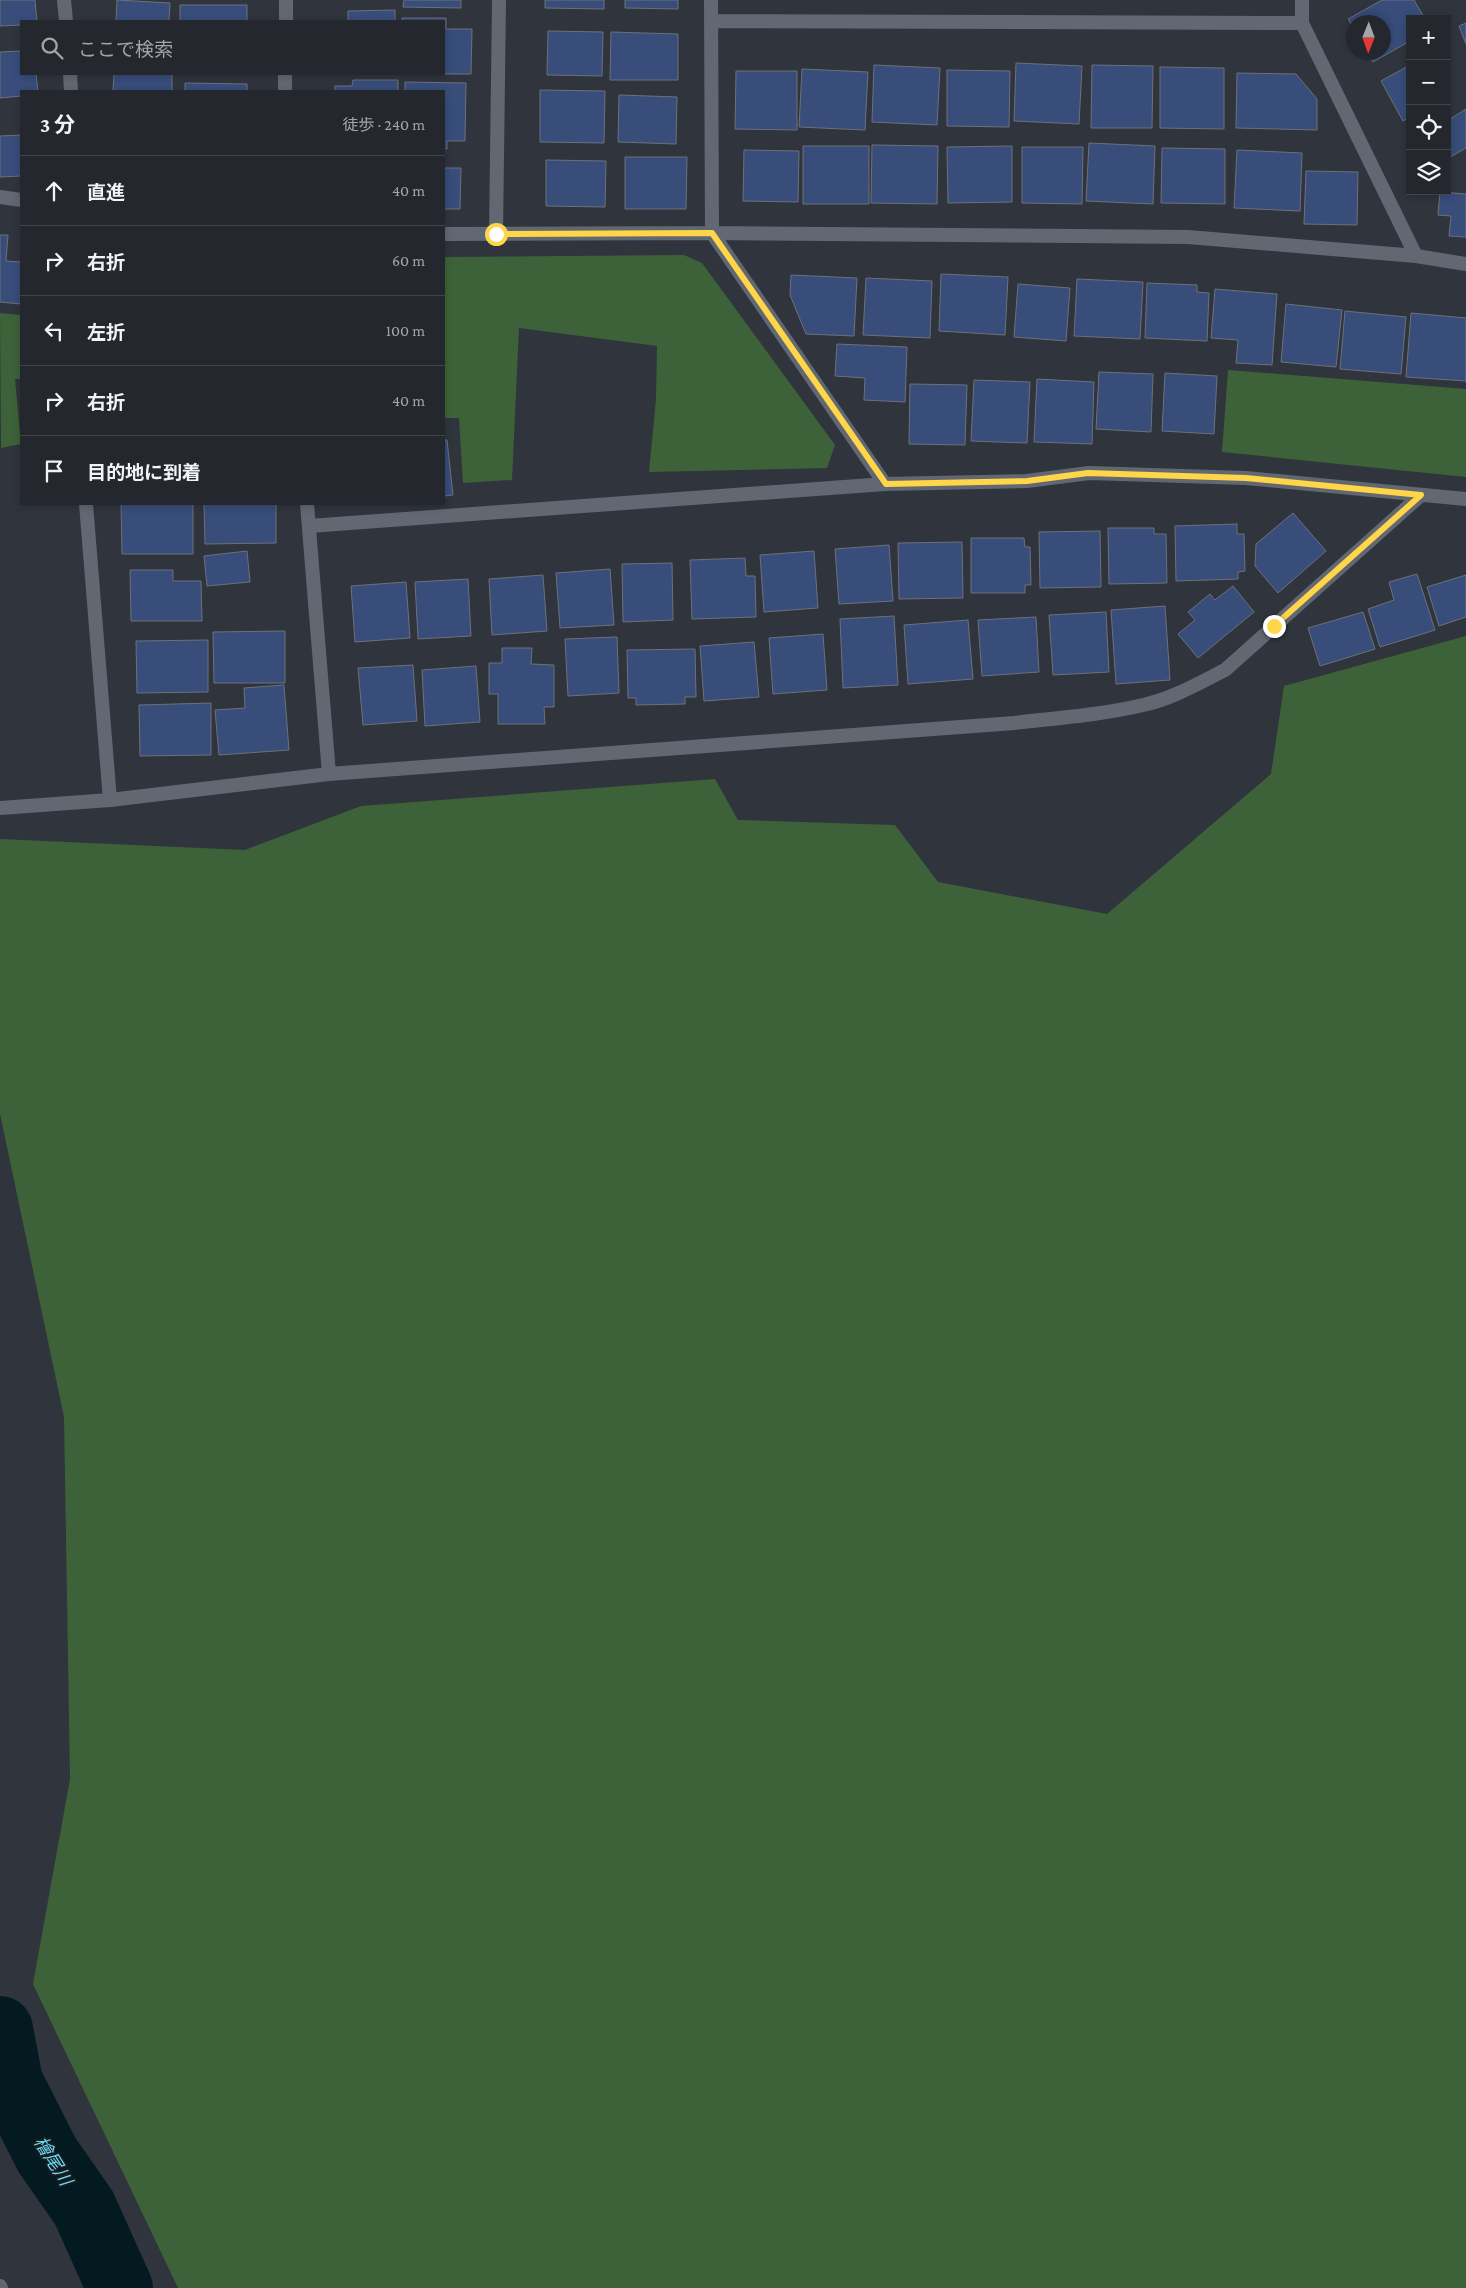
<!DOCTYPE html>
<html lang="ja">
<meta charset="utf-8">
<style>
body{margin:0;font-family:"Crimson Pro","Noto Sans JP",serif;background:#2c2f36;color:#f1f3f6}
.controls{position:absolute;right:15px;top:15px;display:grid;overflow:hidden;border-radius:0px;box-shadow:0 2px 8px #0003}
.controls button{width:45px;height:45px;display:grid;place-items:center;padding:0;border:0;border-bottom:1px solid #41444a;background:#24272e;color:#f1f3f6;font:25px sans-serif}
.compass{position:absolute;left:1346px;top:15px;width:45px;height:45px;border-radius:50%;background:#24272e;box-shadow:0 2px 8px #0003;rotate:181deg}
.stop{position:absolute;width:15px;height:15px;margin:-11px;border:4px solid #ffd54a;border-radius:50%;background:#fff}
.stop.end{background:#ffd54a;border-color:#fff;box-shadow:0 1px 5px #0008}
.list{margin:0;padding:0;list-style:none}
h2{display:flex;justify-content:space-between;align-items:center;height:65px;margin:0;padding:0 20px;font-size:21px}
h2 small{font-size:16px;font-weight:400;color:#a3a5aa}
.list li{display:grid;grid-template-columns:32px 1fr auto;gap:15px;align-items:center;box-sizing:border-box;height:70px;padding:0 20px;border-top:1px solid #41444a}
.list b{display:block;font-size:19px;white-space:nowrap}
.list em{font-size:16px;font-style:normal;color:#a3a5aa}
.icon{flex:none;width:28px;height:28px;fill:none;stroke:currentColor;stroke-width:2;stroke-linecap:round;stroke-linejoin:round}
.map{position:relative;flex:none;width:1466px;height:2288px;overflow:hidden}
.search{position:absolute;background:#24272e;box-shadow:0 2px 8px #0003;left:20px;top:20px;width:425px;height:55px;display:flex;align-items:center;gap:12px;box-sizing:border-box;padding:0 18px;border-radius:0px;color:#a3a5aa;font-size:19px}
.panel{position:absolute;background:#24272e;box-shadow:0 2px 8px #0003;left:20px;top:90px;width:425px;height:415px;border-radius:0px}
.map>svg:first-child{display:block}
.green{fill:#3d6239}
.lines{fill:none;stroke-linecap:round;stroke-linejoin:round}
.river{stroke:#031b20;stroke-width:66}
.building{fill:#384d7a;stroke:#6c717b}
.service{stroke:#626872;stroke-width:14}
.minor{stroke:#626872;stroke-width:14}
.route{stroke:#ffd54a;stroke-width:6}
.labels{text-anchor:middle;stroke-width:4;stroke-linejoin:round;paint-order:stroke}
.water-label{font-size:18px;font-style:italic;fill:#68dcf5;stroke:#1a1c20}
</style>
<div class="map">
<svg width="1466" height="2288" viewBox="0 0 1466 2288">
<rect width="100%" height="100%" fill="#30343d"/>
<path class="green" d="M 684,255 L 702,263 L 835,445 L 827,468 L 649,472 L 656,399 L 657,346 L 519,328 L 512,480 L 463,483 L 459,418 L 444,418 L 444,257 Z
M 0,313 L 21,315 L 21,379 L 15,379 L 21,444 L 1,448 Z
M 1228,370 L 1466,389 L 1466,477 L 1222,452 Z
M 1466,636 L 1466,2288 L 178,2288 L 33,1984 L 70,1779 L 64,1417 L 0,1114 L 0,839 L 245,850 L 361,806 L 715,779 L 738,820 L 895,825 L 938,882 L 1107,914 L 1271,774 L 1284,686 Z"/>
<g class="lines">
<path class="river" d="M 0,2029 L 10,2082 L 47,2155 L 84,2208 L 120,2288"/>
</g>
<path class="building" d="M 0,0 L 35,0 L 37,21 L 21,21 L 21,25 L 0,26 Z
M 117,0 L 170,3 L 169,21 L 116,21 Z
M 404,0 L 461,0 L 461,8 L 403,7 Z
M 545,0 L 604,0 L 604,9 L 545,8 Z
M 625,0 L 678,0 L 678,9 L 625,8 Z
M 1382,0 L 1414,0 L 1425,19 L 1410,19 L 1410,41 L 1373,62 L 1367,52 L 1384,52 L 1384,22 L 1354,22 L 1354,29 L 1348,19 Z
M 180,5 L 247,5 L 247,21 L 180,21 Z
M 395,10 L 395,21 L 348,21 L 348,11 Z
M 402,18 L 446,18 L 446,29 L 472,29 L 471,74 L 444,74 L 444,21 L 402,21 Z
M 1466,23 L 1466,44 L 1459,26 Z
M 548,31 L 603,32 L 602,76 L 547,75 Z
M 611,32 L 678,34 L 678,80 L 610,80 Z
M 21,51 L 21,74 L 36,74 L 38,91 L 21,91 L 21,96 L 0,98 L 0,52 Z
M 1016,63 L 1082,66 L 1079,124 L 1014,121 Z
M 874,65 L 940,68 L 937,125 L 872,122 Z
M 1092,65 L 1153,66 L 1152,128 L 1091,128 Z
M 1410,65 L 1410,117 L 1403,121 L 1381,81 Z
M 1160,67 L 1224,68 L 1224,129 L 1160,128 Z
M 802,69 L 868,72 L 865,130 L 799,127 Z
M 947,70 L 1010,71 L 1009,127 L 947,126 Z
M 736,71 L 797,71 L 797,130 L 735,129 Z
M 1237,73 L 1296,74 L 1317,99 L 1317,130 L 1236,128 Z
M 114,74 L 172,74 L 172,91 L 113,91 Z
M 353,80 L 398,80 L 398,91 L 335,91 L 335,86 L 352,86 Z
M 405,82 L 466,83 L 465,141 L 447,141 L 447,149 L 444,149 L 444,91 L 405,91 Z
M 185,83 L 247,84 L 247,91 L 185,91 Z
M 540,90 L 605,91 L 604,143 L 540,142 Z
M 619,95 L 677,97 L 676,144 L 618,142 Z
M 1466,109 L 1466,148 L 1447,159 L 1447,121 Z
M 21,135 L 21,176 L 0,177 L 0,136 Z
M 1089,143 L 1155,146 L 1153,204 L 1086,201 Z
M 872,145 L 938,146 L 937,204 L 871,203 Z
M 803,146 L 869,146 L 869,204 L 803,204 Z
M 1012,146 L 1012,202 L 948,203 L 947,147 Z
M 1022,147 L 1083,147 L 1082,204 L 1022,203 Z
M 1162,148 L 1225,149 L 1225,204 L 1161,203 Z
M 744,150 L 799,151 L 798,202 L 743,201 Z
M 1237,150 L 1302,153 L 1300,211 L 1234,208 Z
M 625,157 L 687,157 L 686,209 L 625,209 Z
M 546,160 L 606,161 L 605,207 L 546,206 Z
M 444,168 L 461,168 L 460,209 L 444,209 Z
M 1306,171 L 1358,172 L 1357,225 L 1304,224 Z
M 1440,192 L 1466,194 L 1466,237 L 1449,236 L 1451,216 L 1438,215 Z
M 0,235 L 8,235 L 6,261 L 21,262 L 21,304 L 0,302 Z
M 941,274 L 1008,277 L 1005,335 L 939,331 Z
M 791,275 L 857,278 L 854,336 L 806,334 L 790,295 Z
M 866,278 L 932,281 L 930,338 L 863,335 Z
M 1077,279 L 1143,282 L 1140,339 L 1074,336 Z
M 1147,283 L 1197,285 L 1197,292 L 1209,293 L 1207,341 L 1145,338 Z
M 1018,284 L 1070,288 L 1066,341 L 1014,337 Z
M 1215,289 L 1277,294 L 1272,365 L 1236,363 L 1238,340 L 1211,338 Z
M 1286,304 L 1342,310 L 1336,367 L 1281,362 Z
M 1345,311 L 1406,317 L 1401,374 L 1340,369 Z
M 1411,313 L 1466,318 L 1466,381 L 1406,377 Z
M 837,344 L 907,347 L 905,402 L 864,400 L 865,378 L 835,376 Z
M 1099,372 L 1153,374 L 1151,432 L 1096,429 Z
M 1165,373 L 1217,376 L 1214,434 L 1162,431 Z
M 1037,379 L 1094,382 L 1092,444 L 1034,442 Z
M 974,380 L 1030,382 L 1027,443 L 971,441 Z
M 910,384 L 967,385 L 965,445 L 909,444 Z
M 444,440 L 447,440 L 453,495 L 444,496 Z
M 121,504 L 193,504 L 193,554 L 122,554 Z
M 204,504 L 276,504 L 276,543 L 205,544 Z
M 1293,513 L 1326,551 L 1278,593 L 1255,566 L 1256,544 Z
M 1237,524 L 1237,534 L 1244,534 L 1245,571 L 1238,572 L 1238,579 L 1176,581 L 1175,526 Z
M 1108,528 L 1154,528 L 1154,534 L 1166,534 L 1167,583 L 1109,584 Z
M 1100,531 L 1101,587 L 1040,588 L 1039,532 Z
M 971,538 L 1024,538 L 1025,547 L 1030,547 L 1031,585 L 1025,585 L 1025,593 L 971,593 Z
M 962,542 L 963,598 L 899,599 L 898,543 Z
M 889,545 L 893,601 L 839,604 L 835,549 Z
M 247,551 L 250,582 L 207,586 L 204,556 Z
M 814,551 L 818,608 L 764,612 L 760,555 Z
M 745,558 L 746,576 L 755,576 L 756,617 L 692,619 L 690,560 Z
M 672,563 L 673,620 L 623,622 L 622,564 Z
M 610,569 L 614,625 L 560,628 L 556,573 Z
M 130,570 L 173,570 L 173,581 L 201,581 L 202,621 L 131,621 Z
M 1417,574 L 1435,630 L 1380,647 L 1368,609 L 1394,600 L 1389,582 Z
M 543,575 L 547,631 L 492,635 L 489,579 Z
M 1466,575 L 1466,617 L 1439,626 L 1427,587 Z
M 468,579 L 471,636 L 418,639 L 415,582 Z
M 406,582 L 410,638 L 355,642 L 351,586 Z
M 1233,586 L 1254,612 L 1198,658 L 1178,634 L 1195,620 L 1188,612 L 1210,594 L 1215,600 Z
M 1165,606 L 1170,680 L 1116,684 L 1111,610 Z
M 1106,612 L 1109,672 L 1053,675 L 1049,615 Z
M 1363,612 L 1375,649 L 1320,666 L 1308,628 Z
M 894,616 L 898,685 L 843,688 L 840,619 Z
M 1036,617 L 1039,672 L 982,676 L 978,620 Z
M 968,620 L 973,679 L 908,684 L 904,625 Z
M 285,631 L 285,683 L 214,683 L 213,632 Z
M 823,634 L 827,690 L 773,694 L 769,638 Z
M 617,637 L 619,693 L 568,696 L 565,639 Z
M 208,640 L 208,692 L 137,693 L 136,641 Z
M 754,642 L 759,697 L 704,701 L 700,646 Z
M 502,648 L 532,648 L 531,664 L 554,665 L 554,707 L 544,707 L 545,724 L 498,724 L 498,694 L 489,694 L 489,663 L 502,663 Z
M 695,649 L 696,697 L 685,697 L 685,704 L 636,705 L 636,698 L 628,698 L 627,650 Z
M 413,665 L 417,721 L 363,725 L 358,668 Z
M 476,666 L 480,722 L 425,726 L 422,670 Z
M 284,685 L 289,750 L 219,755 L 215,710 L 245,708 L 244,688 Z
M 211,703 L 211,755 L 140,756 L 139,705 Z"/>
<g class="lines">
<path class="service" d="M 86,504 L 110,800"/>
<path class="minor" d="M 64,0 L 66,21
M 711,0 L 712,233 L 885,484
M 1302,0 L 1302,23 L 1416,256
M 286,21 L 286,0
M 712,21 L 1302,23
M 70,74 L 71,91
M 285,91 L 285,74
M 0,197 L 21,200
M 444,234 L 712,233 L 1188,237 L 1416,256 L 1466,264
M 496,234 L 499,0
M 307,504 L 329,774
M 309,526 L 885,484 L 1027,481 L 1089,473 L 1246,478 L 1466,499
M 0,808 L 110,800 L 329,774 L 1014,723 C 1057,718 1101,715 1143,705 C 1172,699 1199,683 1225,670 L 1421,495
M 0,2286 L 1,2288"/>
</g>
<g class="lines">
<path class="route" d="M 496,234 L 712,233 L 886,484 L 1027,481 L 1088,473 L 1246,478 L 1421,495 L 1274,626"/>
</g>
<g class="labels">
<g class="water-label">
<text transform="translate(53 2161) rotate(58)" y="6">檜尾川</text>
</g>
</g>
</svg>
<div class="controls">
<button>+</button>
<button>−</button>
<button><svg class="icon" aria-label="locate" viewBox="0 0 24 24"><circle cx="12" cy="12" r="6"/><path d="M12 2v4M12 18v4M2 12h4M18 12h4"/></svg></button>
<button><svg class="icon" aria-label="layers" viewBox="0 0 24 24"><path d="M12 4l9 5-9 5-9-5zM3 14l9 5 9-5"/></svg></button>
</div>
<svg class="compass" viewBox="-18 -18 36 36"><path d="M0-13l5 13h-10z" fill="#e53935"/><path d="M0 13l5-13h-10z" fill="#a3a5aa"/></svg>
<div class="stop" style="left:496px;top:234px"></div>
<div class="stop end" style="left:1274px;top:626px"></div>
<div class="search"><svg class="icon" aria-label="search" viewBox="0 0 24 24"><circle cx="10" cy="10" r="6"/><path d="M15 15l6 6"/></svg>ここで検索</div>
<section class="panel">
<h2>3 分<small>徒歩 · 240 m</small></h2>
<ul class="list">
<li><svg class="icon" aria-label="ahead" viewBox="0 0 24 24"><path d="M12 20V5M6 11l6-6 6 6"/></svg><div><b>直進</b></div><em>40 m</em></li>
<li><svg class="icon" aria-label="right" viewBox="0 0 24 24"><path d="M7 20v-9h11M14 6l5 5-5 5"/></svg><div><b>右折</b></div><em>60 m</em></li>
<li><svg class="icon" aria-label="left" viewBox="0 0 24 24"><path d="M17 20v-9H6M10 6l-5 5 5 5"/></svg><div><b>左折</b></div><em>100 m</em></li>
<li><svg class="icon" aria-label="right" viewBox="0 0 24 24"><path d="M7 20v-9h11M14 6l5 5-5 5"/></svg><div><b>右折</b></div><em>40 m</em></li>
<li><svg class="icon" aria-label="arrive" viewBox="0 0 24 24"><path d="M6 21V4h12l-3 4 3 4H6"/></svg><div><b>目的地に到着</b></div></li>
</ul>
</section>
</div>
